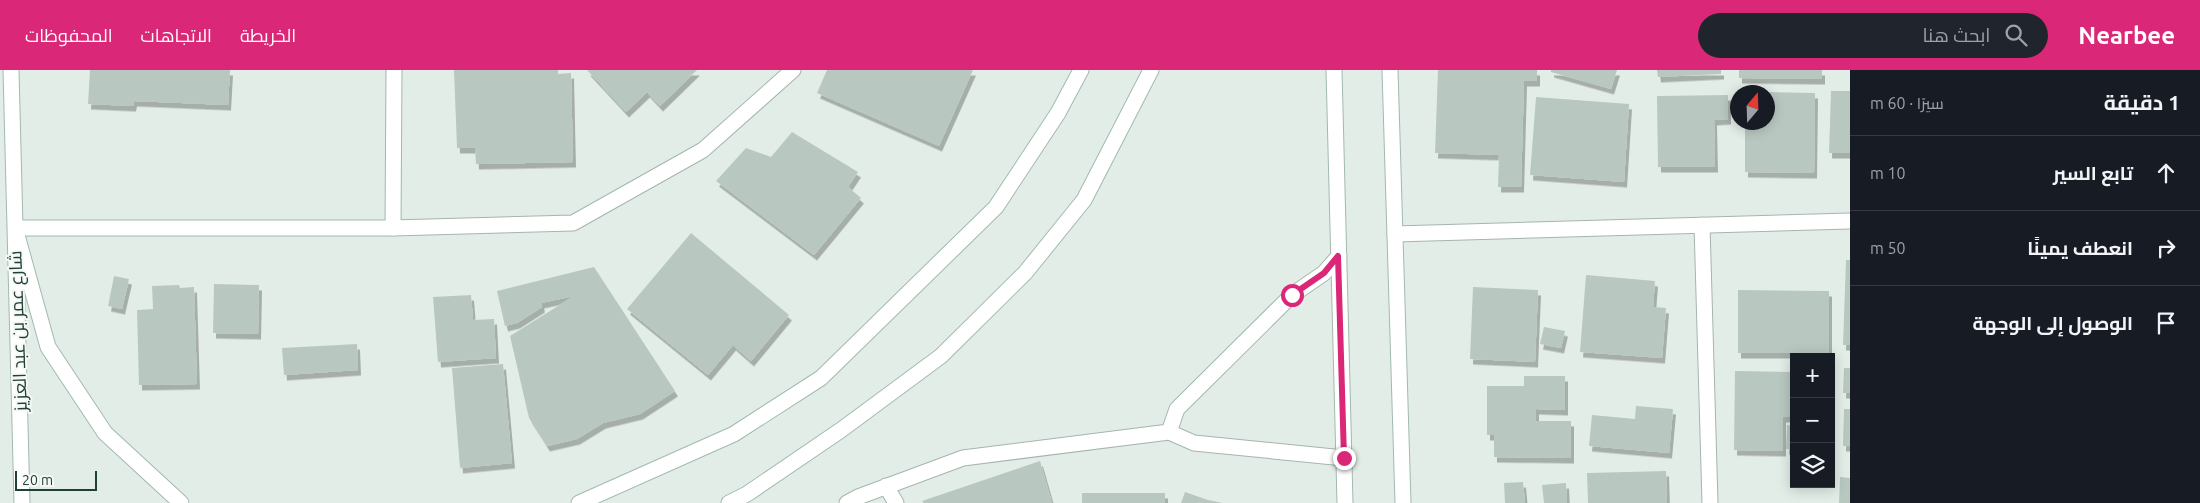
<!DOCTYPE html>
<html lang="ar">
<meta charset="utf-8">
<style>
body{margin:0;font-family:Ubuntu,Cairo,sans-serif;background:#20242c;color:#f1f3f6;direction:rtl}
.controls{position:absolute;right:15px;bottom:15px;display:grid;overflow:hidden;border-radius:0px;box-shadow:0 2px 12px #0003}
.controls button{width:45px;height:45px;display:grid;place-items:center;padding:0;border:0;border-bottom:1px solid #363941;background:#171b24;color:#f1f3f6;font:25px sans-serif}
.compass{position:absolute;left:1730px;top:15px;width:45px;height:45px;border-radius:50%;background:#171b24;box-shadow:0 2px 12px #0003;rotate:19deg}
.scale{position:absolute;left:15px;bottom:12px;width:82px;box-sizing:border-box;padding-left:5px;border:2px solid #223f36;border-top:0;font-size:14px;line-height:18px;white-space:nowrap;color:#223f36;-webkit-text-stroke:4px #f4f9f6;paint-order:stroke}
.stop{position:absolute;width:15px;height:15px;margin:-11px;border:4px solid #db2777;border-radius:50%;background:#fff}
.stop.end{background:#db2777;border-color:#fff;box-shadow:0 1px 5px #0008}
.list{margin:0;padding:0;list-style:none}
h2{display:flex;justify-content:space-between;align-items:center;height:65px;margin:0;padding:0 20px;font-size:21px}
h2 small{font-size:16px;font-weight:400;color:#9ea1a6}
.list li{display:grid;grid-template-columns:32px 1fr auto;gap:15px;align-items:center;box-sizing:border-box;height:75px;padding:0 20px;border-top:1px solid #363941}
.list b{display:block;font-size:19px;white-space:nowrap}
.list em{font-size:16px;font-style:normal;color:#9ea1a6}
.icon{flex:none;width:28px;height:28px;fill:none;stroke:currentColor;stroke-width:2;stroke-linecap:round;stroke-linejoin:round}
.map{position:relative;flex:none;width:1850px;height:433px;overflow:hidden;direction:ltr}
header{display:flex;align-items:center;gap:30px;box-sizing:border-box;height:70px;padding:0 25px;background:#db2777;color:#fff}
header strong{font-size:24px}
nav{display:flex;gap:28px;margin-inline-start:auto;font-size:18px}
.search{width:350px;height:45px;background:#20242c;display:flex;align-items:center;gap:12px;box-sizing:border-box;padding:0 18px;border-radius:28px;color:#9ea1a6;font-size:19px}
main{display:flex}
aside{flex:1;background:#171b24}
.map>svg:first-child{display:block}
.building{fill:#b8c8c1;filter:url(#shadow)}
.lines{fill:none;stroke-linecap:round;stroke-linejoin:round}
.street-casing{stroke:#a5b5af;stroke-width:17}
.secondary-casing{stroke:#a1b9b0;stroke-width:17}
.street{stroke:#fff;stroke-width:15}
.secondary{stroke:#fff;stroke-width:15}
.route{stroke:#db2777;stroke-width:6}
.labels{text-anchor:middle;stroke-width:4;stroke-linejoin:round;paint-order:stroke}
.street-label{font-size:18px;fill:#223f36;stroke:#f4f9f6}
</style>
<header>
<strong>Nearbee</strong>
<div class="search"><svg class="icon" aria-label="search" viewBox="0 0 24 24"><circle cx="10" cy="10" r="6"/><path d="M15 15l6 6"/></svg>ابحث هنا</div>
<nav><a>الخريطة</a><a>الاتجاهات</a><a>المحفوظات</a></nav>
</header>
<main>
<aside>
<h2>1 دقيقة<small>سيرًا · 60 m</small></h2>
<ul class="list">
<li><svg class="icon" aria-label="ahead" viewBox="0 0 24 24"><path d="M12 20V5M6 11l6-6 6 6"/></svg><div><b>تابع السير</b></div><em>10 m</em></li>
<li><svg class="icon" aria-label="right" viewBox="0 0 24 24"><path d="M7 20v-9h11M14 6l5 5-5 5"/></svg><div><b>انعطف يمينًا</b></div><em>50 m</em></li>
<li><svg class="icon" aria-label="arrive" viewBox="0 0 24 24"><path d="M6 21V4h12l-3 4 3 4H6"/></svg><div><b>الوصول إلى الوجهة</b></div></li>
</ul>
</aside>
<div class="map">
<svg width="1850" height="433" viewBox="0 0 1850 433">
<defs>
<filter id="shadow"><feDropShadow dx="3" dy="5.5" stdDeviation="0" flood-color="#0004"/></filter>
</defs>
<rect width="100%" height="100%" fill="#e3ede8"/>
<path class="building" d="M 90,0 L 230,0 L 228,35 L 134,31 L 133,36 L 88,34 Z
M 454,0 L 558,0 L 558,4 L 571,3 L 573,92 L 476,94 L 475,78 L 457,78 Z
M 587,0 L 697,0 L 660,36 L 647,22 L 626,42 Z
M 827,0 L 973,0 L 939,76 L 817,23 Z
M 1438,0 L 1537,0 L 1537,11 L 1524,11 L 1521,117 L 1498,117 L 1499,85 L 1435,83 Z
M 1551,0 L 1617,0 L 1611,19 L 1551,2 Z
M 1657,0 L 1721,0 L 1721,4 L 1658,7 Z
M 1739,0 L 1822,0 L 1822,9 L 1739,8 Z
M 1831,21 L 1850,21 L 1850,83 L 1829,83 Z
M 1768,22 L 1815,23 L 1814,103 L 1745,102 L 1745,52 L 1768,52 Z
M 1728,25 L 1728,49 L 1714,50 L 1715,97 L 1658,97 L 1657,26 Z
M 1536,27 L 1629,34 L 1624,112 L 1530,105 Z
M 792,62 L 858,102 L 848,117 L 861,128 L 814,185 L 716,111 L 746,78 L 771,87 Z
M 691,163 L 789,245 L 751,291 L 733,275 L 708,305 L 627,239 Z
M 1846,190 L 1850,190 L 1850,275 L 1843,275 Z
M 594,197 L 675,321 L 640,344 L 603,353 L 577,369 L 547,376 L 529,348 L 510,266 L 574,226 L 541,233 L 542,237 L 517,253 L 505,256 L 497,221 Z
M 1586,205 L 1655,211 L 1653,237 L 1666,238 L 1662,288 L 1580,282 Z
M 114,206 L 129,209 L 122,239 L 108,236 Z
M 214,214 L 259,215 L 258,264 L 213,263 Z
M 179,215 L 180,218 L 194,217 L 197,314 L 139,315 L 137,240 L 153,239 L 152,216 Z
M 1473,217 L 1538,220 L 1535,292 L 1470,289 Z
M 1738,220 L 1829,221 L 1829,283 L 1738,283 Z
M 471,225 L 473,250 L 494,249 L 496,288 L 438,292 L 433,227 Z
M 1544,257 L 1565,261 L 1561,278 L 1540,274 Z
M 357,274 L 358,300 L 284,305 L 282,278 Z
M 503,294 L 512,393 L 460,398 L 452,298 Z
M 1844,298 L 1850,298 L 1850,323 L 1843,323 Z
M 1735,301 L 1794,302 L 1794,347 L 1783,347 L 1783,381 L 1734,380 Z
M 1524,306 L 1565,306 L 1565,340 L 1536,339 L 1536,351 L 1571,351 L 1571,388 L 1494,387 L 1494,365 L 1487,365 L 1487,316 L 1524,316 Z
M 1636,336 L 1673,339 L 1669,383 L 1589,376 L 1592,345 L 1635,349 Z
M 1844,339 L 1850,339 L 1850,376 L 1843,376 Z
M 1787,355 L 1794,356 L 1794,379 L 1786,379 Z
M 1040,391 L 1052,433 L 924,433 L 922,431 Z
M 1666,401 L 1667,433 L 1588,433 L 1587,403 Z
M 1840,407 L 1850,408 L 1850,433 L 1839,433 Z
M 1523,412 L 1525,433 L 1505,433 L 1504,413 Z
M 1566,413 L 1567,433 L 1544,433 L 1542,415 Z
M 1185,422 L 1208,430 L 1223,433 L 1181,433 Z
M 1082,423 L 1165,423 L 1165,433 L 1082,433 Z"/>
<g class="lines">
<g class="street-casing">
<path id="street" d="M 394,0 L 393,158 L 573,153 L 703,80 L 793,0
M 1702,155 L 1710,433
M 1395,164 L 1850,151
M 1169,362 L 1177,339 L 1292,225 L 1324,203 L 1339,186
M 886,416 L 896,433
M 847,433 L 858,427 L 963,388 L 1169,362 L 1194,373 L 1344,388"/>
</g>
<g class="secondary-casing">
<path id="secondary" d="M 11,0 L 22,433
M 1334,0 L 1345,433
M 1390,0 L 1403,433
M 181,433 L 105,363 L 48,277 L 15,158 L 393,158
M 579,433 L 734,364 L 821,308 L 996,137 L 1058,43 L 1081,0
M 729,433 L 747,424 L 841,360 L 941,286 L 1025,203 L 1084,130 L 1151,0"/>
</g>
<use href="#street" class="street"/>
<use href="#secondary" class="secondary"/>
</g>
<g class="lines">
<path class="route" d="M 1292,225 L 1324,203 L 1338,186 L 1344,388"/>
</g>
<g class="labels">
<g class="street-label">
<text transform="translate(18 261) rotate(-92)" y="6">شارع عمر بن عبد العزيز</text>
</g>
</g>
</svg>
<div class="controls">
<button>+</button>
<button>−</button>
<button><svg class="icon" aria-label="layers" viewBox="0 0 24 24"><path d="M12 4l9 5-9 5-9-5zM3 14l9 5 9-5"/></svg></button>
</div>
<svg class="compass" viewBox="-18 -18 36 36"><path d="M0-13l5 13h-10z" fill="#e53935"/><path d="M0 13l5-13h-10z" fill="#9ea1a6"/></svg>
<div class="scale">20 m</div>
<div class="stop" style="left:1292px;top:225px"></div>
<div class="stop end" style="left:1344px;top:388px"></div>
</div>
</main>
